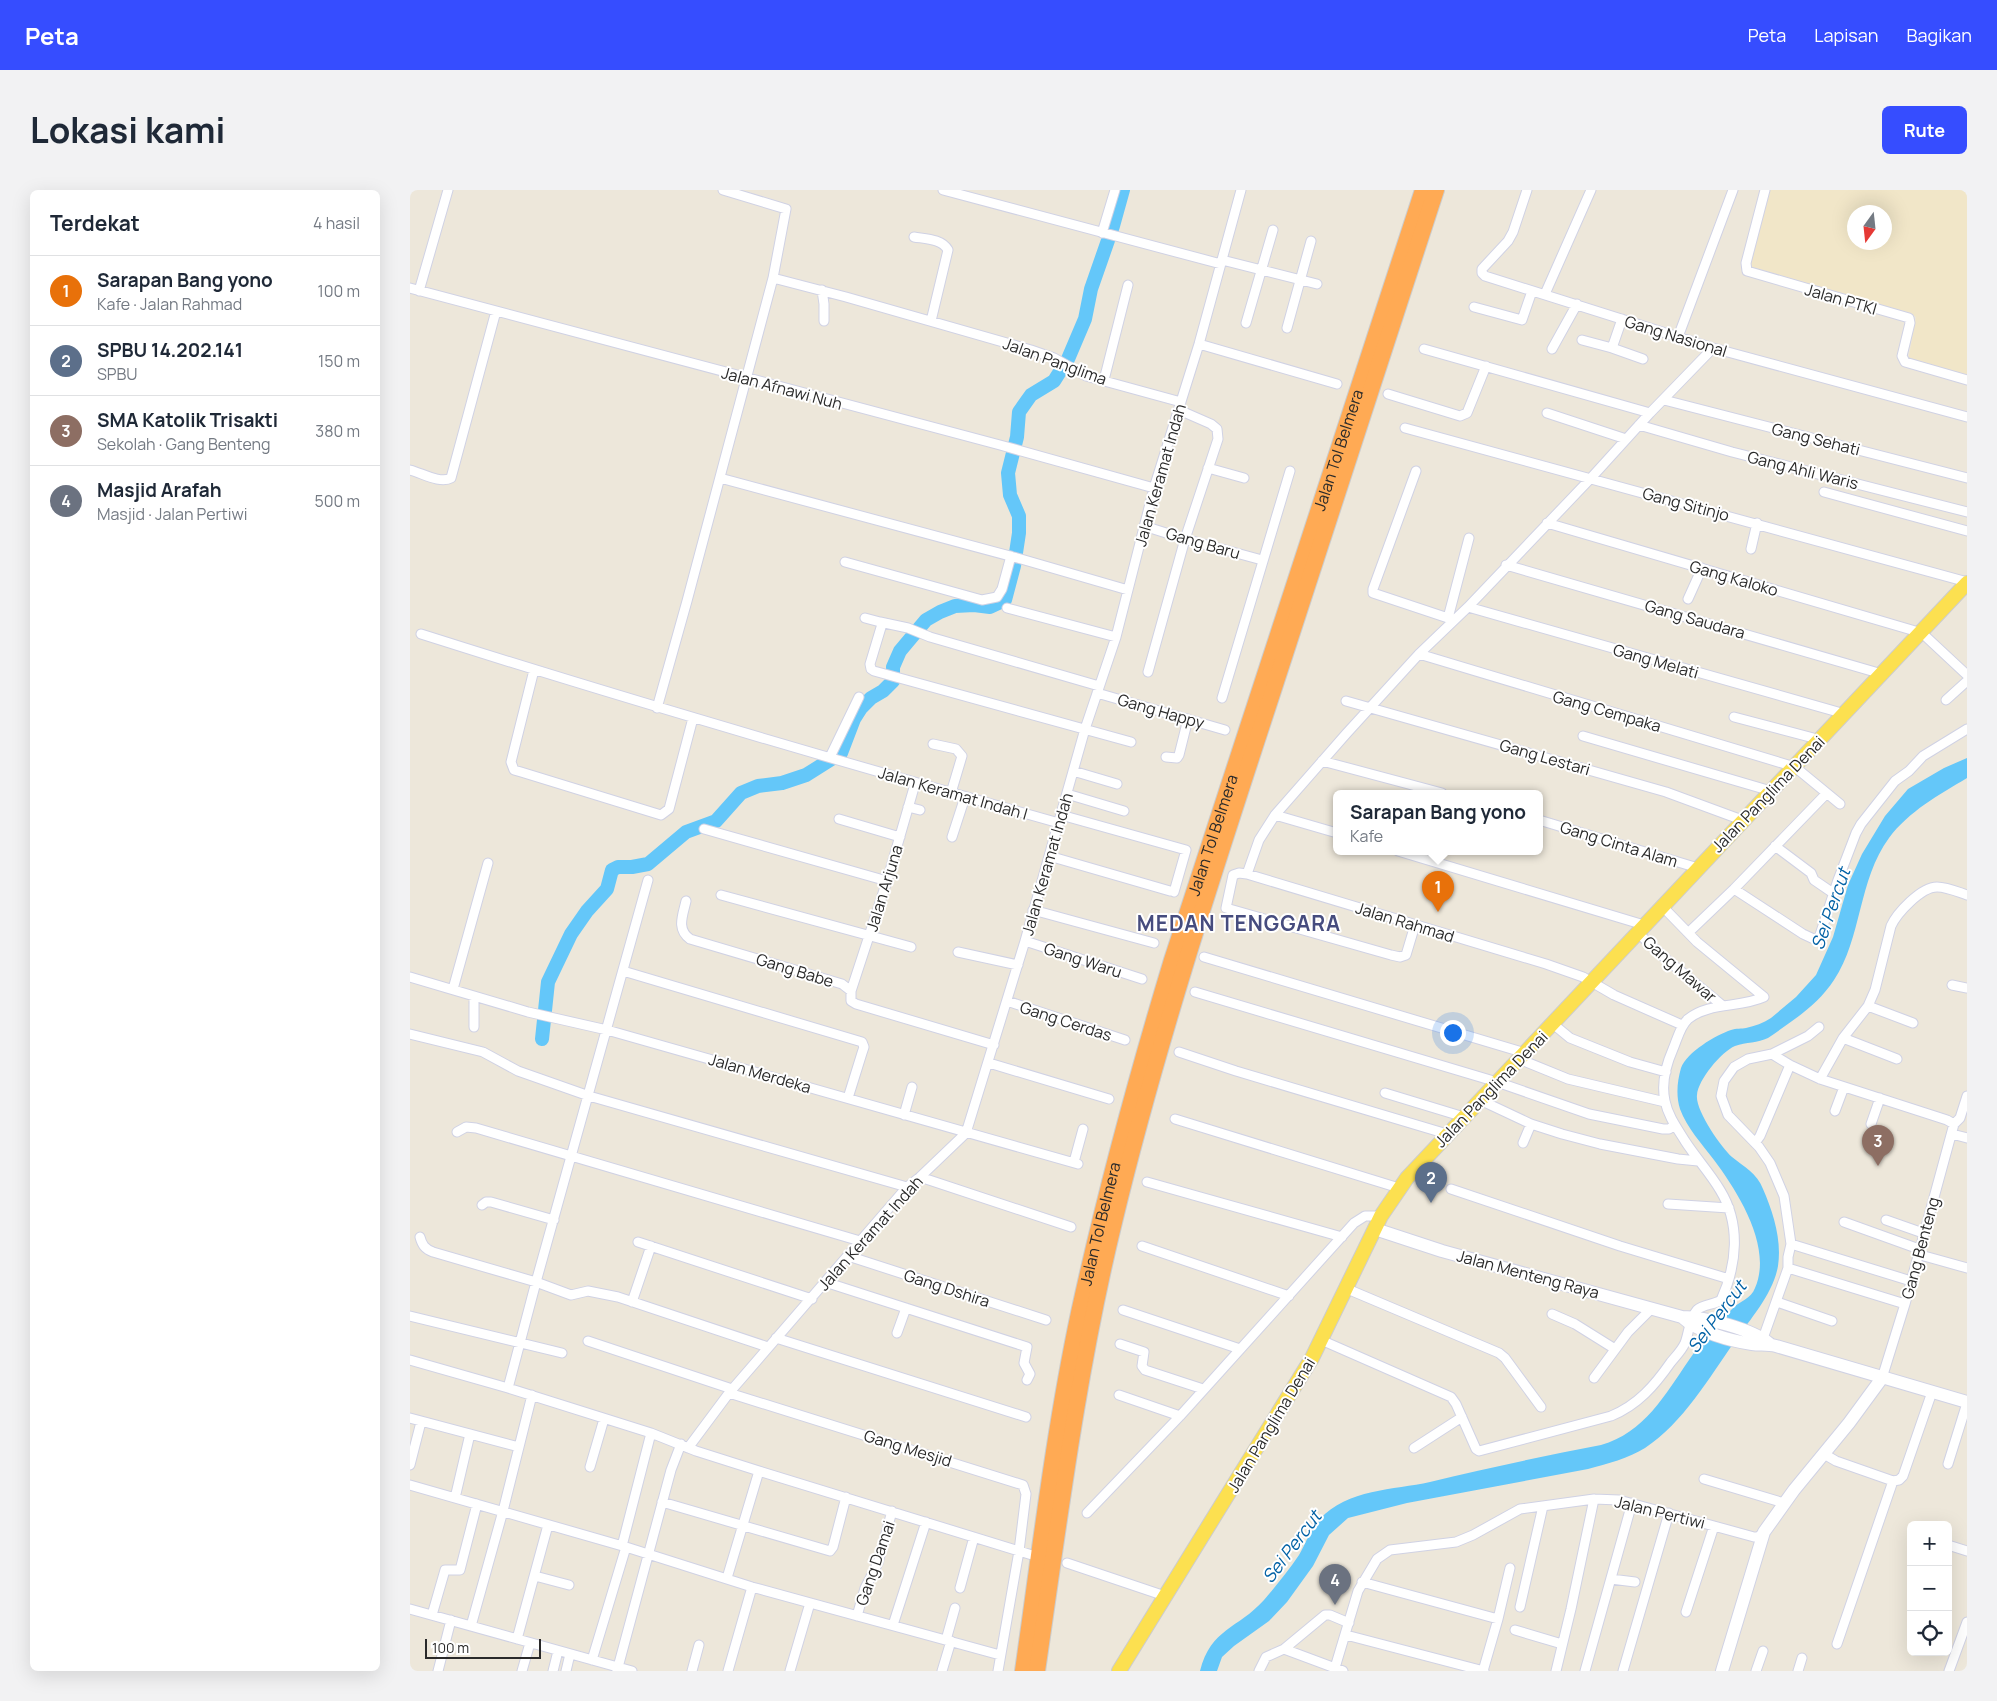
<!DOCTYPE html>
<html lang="id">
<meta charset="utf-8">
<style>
body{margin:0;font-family:Manrope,sans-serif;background:#f2f2f3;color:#1f2937}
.controls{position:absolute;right:15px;bottom:15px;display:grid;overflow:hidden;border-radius:8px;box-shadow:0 5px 20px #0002}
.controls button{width:45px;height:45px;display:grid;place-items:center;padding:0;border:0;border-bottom:1px solid #e0e1e3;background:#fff;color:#1f2937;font:25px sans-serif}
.compass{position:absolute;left:1437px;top:15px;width:45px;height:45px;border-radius:50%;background:#fff;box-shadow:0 5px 20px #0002;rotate:195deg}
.scale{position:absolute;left:15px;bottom:12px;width:116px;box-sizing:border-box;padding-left:5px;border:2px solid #2a2a2a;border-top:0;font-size:14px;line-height:18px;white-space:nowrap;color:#2a2a2a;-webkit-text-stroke:4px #fff;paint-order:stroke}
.you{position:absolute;left:1042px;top:842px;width:18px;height:18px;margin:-12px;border:4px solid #fff;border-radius:50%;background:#1a73e8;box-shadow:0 0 0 8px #1a73e833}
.badge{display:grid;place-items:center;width:32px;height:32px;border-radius:50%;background:#364dff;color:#fff;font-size:16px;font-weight:700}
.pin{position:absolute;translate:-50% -41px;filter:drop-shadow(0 1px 2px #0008)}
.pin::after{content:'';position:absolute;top:26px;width:18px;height:15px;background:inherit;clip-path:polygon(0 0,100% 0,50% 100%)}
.popup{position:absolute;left:923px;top:600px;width:210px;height:65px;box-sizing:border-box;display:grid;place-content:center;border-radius:8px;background:#fff;filter:drop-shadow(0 1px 4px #0005);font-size:16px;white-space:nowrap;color:#747a83}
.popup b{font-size:19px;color:#1f2937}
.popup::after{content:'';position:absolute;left:50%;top:100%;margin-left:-10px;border:10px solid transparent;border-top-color:#fff}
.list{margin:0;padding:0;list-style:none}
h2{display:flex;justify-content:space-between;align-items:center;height:65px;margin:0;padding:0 20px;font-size:21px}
h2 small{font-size:16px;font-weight:400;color:#747a83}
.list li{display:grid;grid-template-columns:32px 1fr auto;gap:15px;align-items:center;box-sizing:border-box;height:70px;padding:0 20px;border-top:1px solid #e0e1e3}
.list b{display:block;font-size:19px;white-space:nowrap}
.list p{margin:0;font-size:16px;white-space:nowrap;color:#747a83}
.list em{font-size:16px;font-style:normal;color:#747a83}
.icon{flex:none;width:28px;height:28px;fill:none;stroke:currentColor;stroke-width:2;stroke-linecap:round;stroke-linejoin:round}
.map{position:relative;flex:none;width:1557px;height:1481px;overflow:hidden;border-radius:8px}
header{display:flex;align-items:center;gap:30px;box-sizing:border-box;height:70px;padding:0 25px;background:#364dff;color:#fff}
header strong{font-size:24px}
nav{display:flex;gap:28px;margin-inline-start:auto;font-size:18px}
.intro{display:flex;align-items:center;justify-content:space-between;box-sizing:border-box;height:120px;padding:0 30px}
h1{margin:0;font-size:35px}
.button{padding:12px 22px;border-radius:8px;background:#364dff;color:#fff;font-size:18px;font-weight:700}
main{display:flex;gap:30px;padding:0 30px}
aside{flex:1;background:#fff;border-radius:8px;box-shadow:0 5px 20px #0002}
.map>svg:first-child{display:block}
.education{fill:#f1e6c8;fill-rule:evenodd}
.water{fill:#64c7f9}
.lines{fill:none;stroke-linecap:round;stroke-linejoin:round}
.river{stroke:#64c7f9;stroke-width:14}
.street-casing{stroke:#d0d2e4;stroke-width:11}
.secondary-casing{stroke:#d0d2e4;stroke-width:14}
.primary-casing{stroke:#ccc;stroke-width:16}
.highway-casing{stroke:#ccc;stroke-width:18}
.street{stroke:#fff;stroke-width:9}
.secondary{stroke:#fff;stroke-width:12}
.primary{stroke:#fce050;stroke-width:14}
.highway{stroke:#ffaa54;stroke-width:16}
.labels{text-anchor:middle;stroke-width:4;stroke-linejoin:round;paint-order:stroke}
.street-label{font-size:16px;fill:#2a2a2a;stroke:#fff}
.water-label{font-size:18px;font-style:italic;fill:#0262a6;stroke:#fff}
.district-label{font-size:21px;font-weight:bold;letter-spacing:1px;fill:#464c7e;stroke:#fff}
</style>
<header>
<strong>Peta</strong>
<nav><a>Peta</a><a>Lapisan</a><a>Bagikan</a></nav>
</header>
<div class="intro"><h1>Lokasi kami</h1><a class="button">Rute</a></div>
<main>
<aside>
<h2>Terdekat<small>4 hasil</small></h2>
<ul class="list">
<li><span class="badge" style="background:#e8710a">1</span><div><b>Sarapan Bang yono</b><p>Kafe · Jalan Rahmad</p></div><em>100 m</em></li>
<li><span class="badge" style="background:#5c6f8a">2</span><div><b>SPBU 14.202.141</b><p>SPBU</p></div><em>150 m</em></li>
<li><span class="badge" style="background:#8d6e63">3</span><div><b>SMA Katolik Trisakti</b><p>Sekolah · Gang Benteng</p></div><em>380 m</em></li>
<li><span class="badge" style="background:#6b7280">4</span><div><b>Masjid Arafah</b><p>Masjid · Jalan Pertiwi</p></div><em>500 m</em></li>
</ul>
</aside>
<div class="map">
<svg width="1557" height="1481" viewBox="0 0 1557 1481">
<rect width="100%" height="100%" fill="#ede7da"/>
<path class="education" d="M 1357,0 L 1557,0 L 1557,187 L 1498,171 L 1506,127 L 1500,123 L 1338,76 ZM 1444,22 L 1474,22 L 1474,52 L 1444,52 Z"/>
<path class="water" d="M 1557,568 L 1557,588 C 1529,605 1499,621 1479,648 C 1448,690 1452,748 1424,790 C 1407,816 1382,831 1358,848 C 1348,853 1336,852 1325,856 C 1311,862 1288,890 1287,905 C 1285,920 1311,957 1322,967 C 1334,977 1347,983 1353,999 C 1363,1022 1372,1050 1368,1076 C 1363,1104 1341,1128 1325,1151 C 1299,1188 1273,1233 1235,1258 C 1219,1268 1197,1274 1178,1279 L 997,1313 L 938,1328 L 919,1345 L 903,1376 L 877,1412 L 859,1431 L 824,1456 L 812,1467 L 807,1481 L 790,1481 C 801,1438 828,1439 854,1410 C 866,1396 879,1380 889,1365 C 896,1353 901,1338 910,1329 C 937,1299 984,1300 1020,1292 C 1077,1278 1134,1266 1191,1255 C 1234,1243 1255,1205 1279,1170 C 1291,1152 1308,1134 1323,1118 C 1330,1111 1341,1109 1345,1098 C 1363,1057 1328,1002 1304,970 C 1292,954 1277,938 1270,919 C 1266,906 1267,892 1271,878 C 1277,862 1306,845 1321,840 C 1326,838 1332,839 1336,838 C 1345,836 1353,833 1361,828 L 1386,807 L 1406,785 L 1423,747 L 1438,695 L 1452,664 L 1475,626 L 1498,599 L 1534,578 Z"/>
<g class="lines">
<path class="river" d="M 132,849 L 138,792 L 161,744 L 177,721 L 197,699 L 202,680 L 208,677 L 222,677 L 238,674 L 276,642 L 306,631 L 331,603 L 348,596 L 372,593 L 396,585 L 431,563 L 444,529 L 451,518 L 461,508 L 473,501 L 483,491 L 483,477 L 490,461 L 516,430 L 530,422 L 545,416 L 564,415 L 580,417 L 595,410 L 604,376 L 609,343 L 609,326 L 600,305 L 598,283 L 607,247 L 609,222 L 621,205 L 644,191 L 658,169 L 675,129 L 681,99 L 703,36 L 713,0"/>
<g class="street-casing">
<path id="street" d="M 533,0 L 811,74
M 1117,0 L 1103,42 L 1098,51 L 1072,79 L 1072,83 L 1075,86 L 1303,158 L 1557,227
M 1355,0 L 1336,73 L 1337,81 L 1499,128 L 1500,133 L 1492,166 L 1495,172 L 1557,190
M 692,43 L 705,0
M 504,47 C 516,49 532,49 538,60 L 521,131
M 812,70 L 907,94
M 363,88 L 436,107 L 621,160 L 644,168 L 676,186 L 771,212
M 0,98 L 590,255 L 744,298
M 412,100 L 414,114 L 414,131
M 9,101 L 38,0
M 1135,104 L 1181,0
M 1064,117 L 1112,130 L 1122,101
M 1212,129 L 1202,158 L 1233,169
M 836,133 L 863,40
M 877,138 L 901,51
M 1268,147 L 1323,0
M 1172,150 L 1202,158
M 789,154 L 927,194
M 1014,159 L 1240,223
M 1142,159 L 1167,114
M 694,190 L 718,95
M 978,204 L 1050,226 L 1057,223 L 1076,176
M 1254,210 L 1557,288
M 1137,223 L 1216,249
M 1229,235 L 1322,262 L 1557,322
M 995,238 L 1557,392
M 798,278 L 834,288
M 0,280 C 12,283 30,294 41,288 L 86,121
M 1006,281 L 963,399 L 963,403 L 1044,430
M 310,288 L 611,369 L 718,400
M 1414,302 L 1557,341
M 1137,333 L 1512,443 L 1557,485
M 734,336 L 775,349 L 852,370
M 1341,359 L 1347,333
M 435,372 L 572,410 L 587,407 L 592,399 L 601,366
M 1096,375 L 1472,484
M 1278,409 L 1292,378
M 1058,417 L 1435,524
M 597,418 L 706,447
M 455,428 L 470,432 L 472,434 L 460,474 L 461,479 L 464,481 L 721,552
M 1038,428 L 1059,348
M 470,432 L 498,438 L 520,447 L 689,496
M 11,444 C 222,511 435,573 649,633
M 1009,464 L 1385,577 L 1430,614
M 124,480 L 101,572 L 104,580 L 111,582 L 251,625 L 259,619 L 283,528
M 738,482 L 775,349 L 808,249 L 807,239 L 801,234 L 769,220
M 687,503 L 815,540
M 812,508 L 880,281
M 1536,510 L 1557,491
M 936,511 L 1256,602 L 1332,630
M 247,518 L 277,411 L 363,88 L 376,19 L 313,0
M 1324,527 L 1411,550
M 1173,546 L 1361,601
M 523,554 L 546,559 L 552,566 L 541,603
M 420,567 L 449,507
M 756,567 L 767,568 L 769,565 L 778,529
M 912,571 L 1032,603
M 663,581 L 707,594
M 657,604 L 714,621
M 498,617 L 510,620
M 651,625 L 776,660 L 764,702
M 865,625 L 927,643
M 429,629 L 490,647
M 1129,630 L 1288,678
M 294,639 L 477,691
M 542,647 L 555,607
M 1365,656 L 1401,683 L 1404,690 L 1423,703
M 988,661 L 1234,735
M 639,666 L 760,701
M 837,684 L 849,650 L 865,625 L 936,544 L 1009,464 L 1058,417 L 1181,288 L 1240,223 L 1303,158
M 1324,699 L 1393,744 L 1408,751 L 1428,690 L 1446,643 L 1451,634 L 1485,591 L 1499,581 L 1513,566 L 1557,539
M 311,705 L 501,757
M 276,711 C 273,725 266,739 280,749 L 432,794 L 441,801 L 441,811 L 446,814 L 584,855
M 623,720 L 744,753
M 1005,735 L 996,765 L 990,767 L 981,765 L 816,718 L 823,685 L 829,683 L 837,684 L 1136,774 L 1173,787 L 1204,805 L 1272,835
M 1227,742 L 1256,769 L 1313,816
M 1279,742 L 1324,699 L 1416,604
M 615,751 L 732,789
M 548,762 L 608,775
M 794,767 L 1115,863
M 213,781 L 452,852 L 454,857 L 452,863 L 438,908
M 0,787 L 118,822 L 197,840 L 668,974
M 1542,795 L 1557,798
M 43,799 L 78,673
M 441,801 L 477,691 L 505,594
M 785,802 L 1087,892 L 1179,924 L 1253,939 L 1259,939 L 1265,935
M 64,806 L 64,837
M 597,811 L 715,850
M 1458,816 L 1503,833
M 1143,834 L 1160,848 L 1220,872 L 1256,882
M 1409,837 L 1398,846 L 1362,864 L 1380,875 L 1410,889 L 1537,930 L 1544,934 L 1495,1114 L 1472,1188
M 0,844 L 73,862 L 108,881 L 179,906 L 497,997
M 1433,848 L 1487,869
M 769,862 L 826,881 L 1037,944
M 1109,869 L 1158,889 L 1255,912
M 579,873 L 699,909
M 1410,889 L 1433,848 L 1458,816 L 1465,800 L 1481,736 C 1487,723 1511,697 1527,697 C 1537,697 1548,702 1557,705
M 975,903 L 1054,927
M 1070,910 L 1121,934 L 1152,944 L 1190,954 L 1268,969 L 1288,971
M 1425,921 L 1434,897
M 494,925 L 502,897
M 765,929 L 989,998
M 1461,934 L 1470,908
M 1544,934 L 1550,928 L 1557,906
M 47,942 L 56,937 L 66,938 L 450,1051
M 1542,944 L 1557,948
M 1113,953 L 1121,934
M 1345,953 L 1350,946 L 1380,875
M 664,972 L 673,939
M 510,987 L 661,1037
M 737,992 L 932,1047
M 1041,999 L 1210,1056 L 1319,1089
M 1258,1014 L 1319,1018
M 72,1015 L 76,1012 L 81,1012 L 144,1030
M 1476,1030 L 1513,1043
M 1434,1032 L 1509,1059
M 10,1047 C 12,1055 15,1059 23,1062 L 126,1092 L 238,690
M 228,1052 L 402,1109
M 1381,1054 L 1501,1091
M 732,1056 L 879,1106
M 1507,1064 L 1557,1078
M 438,1066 L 636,1130
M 1378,1078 L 1495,1114
M 415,1092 L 617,1157 L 614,1173 L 620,1184 L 617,1190
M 935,1098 L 1089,1163 L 1095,1168 L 1131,1217
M 222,1112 L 241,1056
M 1367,1112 L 1422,1131
M 713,1120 L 830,1159
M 1142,1124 L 1165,1134 L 1205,1159
M 0,1126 L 152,1163
M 487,1143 L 496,1118
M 366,1148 L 616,1227
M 911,1150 L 1041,1207 L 1046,1214 L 1066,1259 L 1069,1261 L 1201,1226 C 1228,1215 1245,1195 1261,1172 C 1266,1166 1272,1160 1275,1153 C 1279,1143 1279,1129 1287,1120 C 1293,1114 1304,1115 1311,1110 C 1327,1075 1331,1034 1310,1000 C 1300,983 1286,968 1275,951 C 1267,938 1258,926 1255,911 C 1251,893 1256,875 1263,859 C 1267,850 1270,836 1278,829 C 1299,812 1330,818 1354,807 L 1287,752 L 1252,716
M 178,1151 L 322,1199
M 710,1154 L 734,1162 L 732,1176 L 735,1180 L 793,1199
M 1351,1154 L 1378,1078 L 1378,1067 L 1381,1054 L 1374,1006 L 1360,973 L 1349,957 L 1318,925 L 1311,906 L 1314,891 L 1324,877 L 1338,869 L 1362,864
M 0,1170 L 98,1198 L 241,1243 L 286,1261 L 349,1281 L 622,1365
M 1184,1188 L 1218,1142 L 1242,1118
M 98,1198 L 126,1092 L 161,1105 L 178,1101 L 208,1107 L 358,1157
M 319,1203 L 613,1295 L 616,1304 L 609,1361 L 588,1481
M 709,1205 L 770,1226
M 0,1228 L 109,1257
M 278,1258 L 319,1203 L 497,997 L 510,987 L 556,943 L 615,751 L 675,539 L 706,447 L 744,298 L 789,154 L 831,0
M 1004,1258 L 1052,1227
M 1414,1264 L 1426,1271 L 1483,1291 L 1427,1454
M 1538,1274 L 1557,1213
M 0,1275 L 11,1232
M 180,1277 L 194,1229
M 1294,1289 L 1374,1313
M 1483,1291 L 1489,1290 L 1493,1286 L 1522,1202
M 0,1295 L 216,1357 L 342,1397 L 590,1465
M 45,1308 L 60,1244
M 252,1312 L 420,1361 L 423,1357 L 436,1307
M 677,1323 L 770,1226 L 944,1033 L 955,1026 L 971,1026
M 1538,1355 L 1557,1361
M 212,1356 L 241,1243
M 657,1373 L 755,1406
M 125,1386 L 159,1395
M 317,1388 L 349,1281
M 1201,1389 L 1225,1392
M 952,1392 L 1088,1429 L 1100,1378
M 550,1398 L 564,1347
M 1110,1417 L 1133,1316
M 0,1419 L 222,1481
M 1276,1422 L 1304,1336
M 22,1425 L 35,1380 L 50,1380 L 67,1314
M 447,1426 L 455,1398 L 468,1373 L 482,1321
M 483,1435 L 516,1332
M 61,1436 L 93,1321 L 122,1205
M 1105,1440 L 1152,1454
M 936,1445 L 1074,1481
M 107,1449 L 138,1335
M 536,1450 L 545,1418
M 874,1459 L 933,1481
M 182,1470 L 216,1357
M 28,1481 L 41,1430
M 112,1481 L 120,1453
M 143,1481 L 148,1461
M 156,1481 L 160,1464
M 207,1481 L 261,1280 L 271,1254
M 282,1481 L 289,1455
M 318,1481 L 342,1397
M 380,1481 L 400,1413
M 532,1481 L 541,1451
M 849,1481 L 856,1467 L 874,1459 L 915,1425 L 920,1425 L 939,1433
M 924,1481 L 948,1401 L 967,1369 L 980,1360 L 1046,1352 L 1063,1345 L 1110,1319 L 1184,1309 L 1209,1310 L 1344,1347 L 1348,1347 L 1354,1342
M 1073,1481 L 1088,1429
M 1146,1481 L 1161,1419 L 1184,1309
M 1175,1481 L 1222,1313
M 1213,1481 L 1259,1323
M 1346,1481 L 1353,1461
M 1388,1481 L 1392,1468
M 1539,1481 L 1557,1432"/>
</g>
<g class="secondary-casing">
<path id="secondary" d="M 965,1039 L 1032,1061 L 1272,1127 C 1296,1127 1342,1139 1360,1154
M 1272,1127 C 1288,1142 1321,1151 1342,1154 C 1350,1155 1358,1154 1366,1156 L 1557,1212
M 1312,1481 L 1354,1342 L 1384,1300 L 1439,1233 L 1472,1188"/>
</g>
<g class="primary-casing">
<path id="primary" d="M 709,1481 L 902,1168 L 971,1026 L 997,988 L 1557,393"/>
</g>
<g class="highway-casing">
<g id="highway">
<path id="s1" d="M 613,1481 C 630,1362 644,1241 669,1123 C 695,1004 727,886 762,770 L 1013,0"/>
<path d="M 627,1481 C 649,1331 668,1179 704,1032 C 747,854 804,681 861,507 C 916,338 971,169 1026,0"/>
</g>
</g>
<use href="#street" class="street"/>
<use href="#secondary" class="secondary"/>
<use href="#primary" class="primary"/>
<use href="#highway" class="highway"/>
</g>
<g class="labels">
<g class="street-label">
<text transform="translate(1431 109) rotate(16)" y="6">Jalan PTKI</text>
<text transform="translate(1266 146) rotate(17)" y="6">Gang Nasional</text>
<text transform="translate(645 171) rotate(20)" y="6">Jalan Panglima</text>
<text transform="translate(372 198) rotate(15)" y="6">Jalan Afnawi Nuh</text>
<text transform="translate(1406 249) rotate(14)" y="6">Gang Sehati</text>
<text dy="6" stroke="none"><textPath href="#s1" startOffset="1264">Jalan Tol Belmera</textPath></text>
<text transform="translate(1393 280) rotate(14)" y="6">Gang Ahli Waris</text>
<text transform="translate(750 285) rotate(-74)" y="6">Jalan Keramat Indah</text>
<text transform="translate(1276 314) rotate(15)" y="6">Gang Sitinjo</text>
<text transform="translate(793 353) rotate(16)" y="6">Gang Baru</text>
<text transform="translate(1324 388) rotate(16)" y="6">Gang Kaloko</text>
<text transform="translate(1285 429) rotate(16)" y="6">Gang Saudara</text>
<text transform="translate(1246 471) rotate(16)" y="6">Gang Melati</text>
<text transform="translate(751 521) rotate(16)" y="6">Gang Happy</text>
<text transform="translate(1197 521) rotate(16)" y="6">Gang Cempaka</text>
<text transform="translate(1135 567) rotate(16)" y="6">Gang Lestari</text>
<text transform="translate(543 603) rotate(16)" y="6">Jalan Keramat Indah I</text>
<text transform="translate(1358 604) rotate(-46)" y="6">Jalan Panglima Denai</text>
<text dy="6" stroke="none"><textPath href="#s1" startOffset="859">Jalan Tol Belmera</textPath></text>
<text transform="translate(1209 654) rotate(17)" y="6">Gang Cinta Alam</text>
<text transform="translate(637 674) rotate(-74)" y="6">Jalan Keramat Indah</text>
<text transform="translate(474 698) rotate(-73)" y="6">Jalan Arjuna</text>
<text transform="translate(995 732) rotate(17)" y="6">Jalan Rahmad</text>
<text transform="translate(673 770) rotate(18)" y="6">Gang Waru</text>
<text transform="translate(1270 779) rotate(41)" y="6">Gang Mawar</text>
<text transform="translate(385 780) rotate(17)" y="6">Gang Babe</text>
<text transform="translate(656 831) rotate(18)" y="6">Gang Cerdas</text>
<text transform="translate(350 883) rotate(16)" y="6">Jalan Merdeka</text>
<text transform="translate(1081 899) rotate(-46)" y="6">Jalan Panglima Denai</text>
<text dy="6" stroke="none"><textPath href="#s1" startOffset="454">Jalan Tol Belmera</textPath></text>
<text transform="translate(460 1043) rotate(-48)" y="6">Jalan Keramat Indah</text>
<text transform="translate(1510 1058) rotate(-75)" y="6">Gang Benteng</text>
<text transform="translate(1118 1084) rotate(15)" y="6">Jalan Menteng Raya</text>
<text transform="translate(537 1098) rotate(18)" y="6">Gang Dshira</text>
<text transform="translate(861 1235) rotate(-59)" y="6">Jalan Panglima Denai</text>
<text transform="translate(498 1258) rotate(17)" y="6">Gang Mesjid</text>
<text transform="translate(1250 1322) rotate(14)" y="6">Jalan Pertiwi</text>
<text transform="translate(465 1373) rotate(-71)" y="6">Gang Damai</text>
</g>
<g class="water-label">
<text transform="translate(1421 719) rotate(-71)" y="6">Sei Percut</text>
<text transform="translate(1307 1127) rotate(-53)" y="6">Sei Percut</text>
<text transform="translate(882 1357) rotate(-53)" y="6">Sei Percut</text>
</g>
<g class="district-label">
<text x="829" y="741">MEDAN TENGGARA</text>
</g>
</g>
</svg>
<div class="controls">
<button>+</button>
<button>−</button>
<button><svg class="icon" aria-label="locate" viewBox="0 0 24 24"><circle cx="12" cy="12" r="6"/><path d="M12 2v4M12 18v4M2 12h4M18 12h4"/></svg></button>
</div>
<svg class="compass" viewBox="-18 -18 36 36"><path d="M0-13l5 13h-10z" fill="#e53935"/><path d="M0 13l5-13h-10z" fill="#747a83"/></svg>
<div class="scale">100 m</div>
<div class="you"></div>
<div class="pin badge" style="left:1028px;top:722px;background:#e8710a">1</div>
<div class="popup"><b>Sarapan Bang yono</b>Kafe</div>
<div class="pin badge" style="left:1021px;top:1013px;background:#5c6f8a">2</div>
<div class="pin badge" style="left:1468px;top:976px;background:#8d6e63">3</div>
<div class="pin badge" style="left:925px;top:1415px;background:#6b7280">4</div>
</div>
</main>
